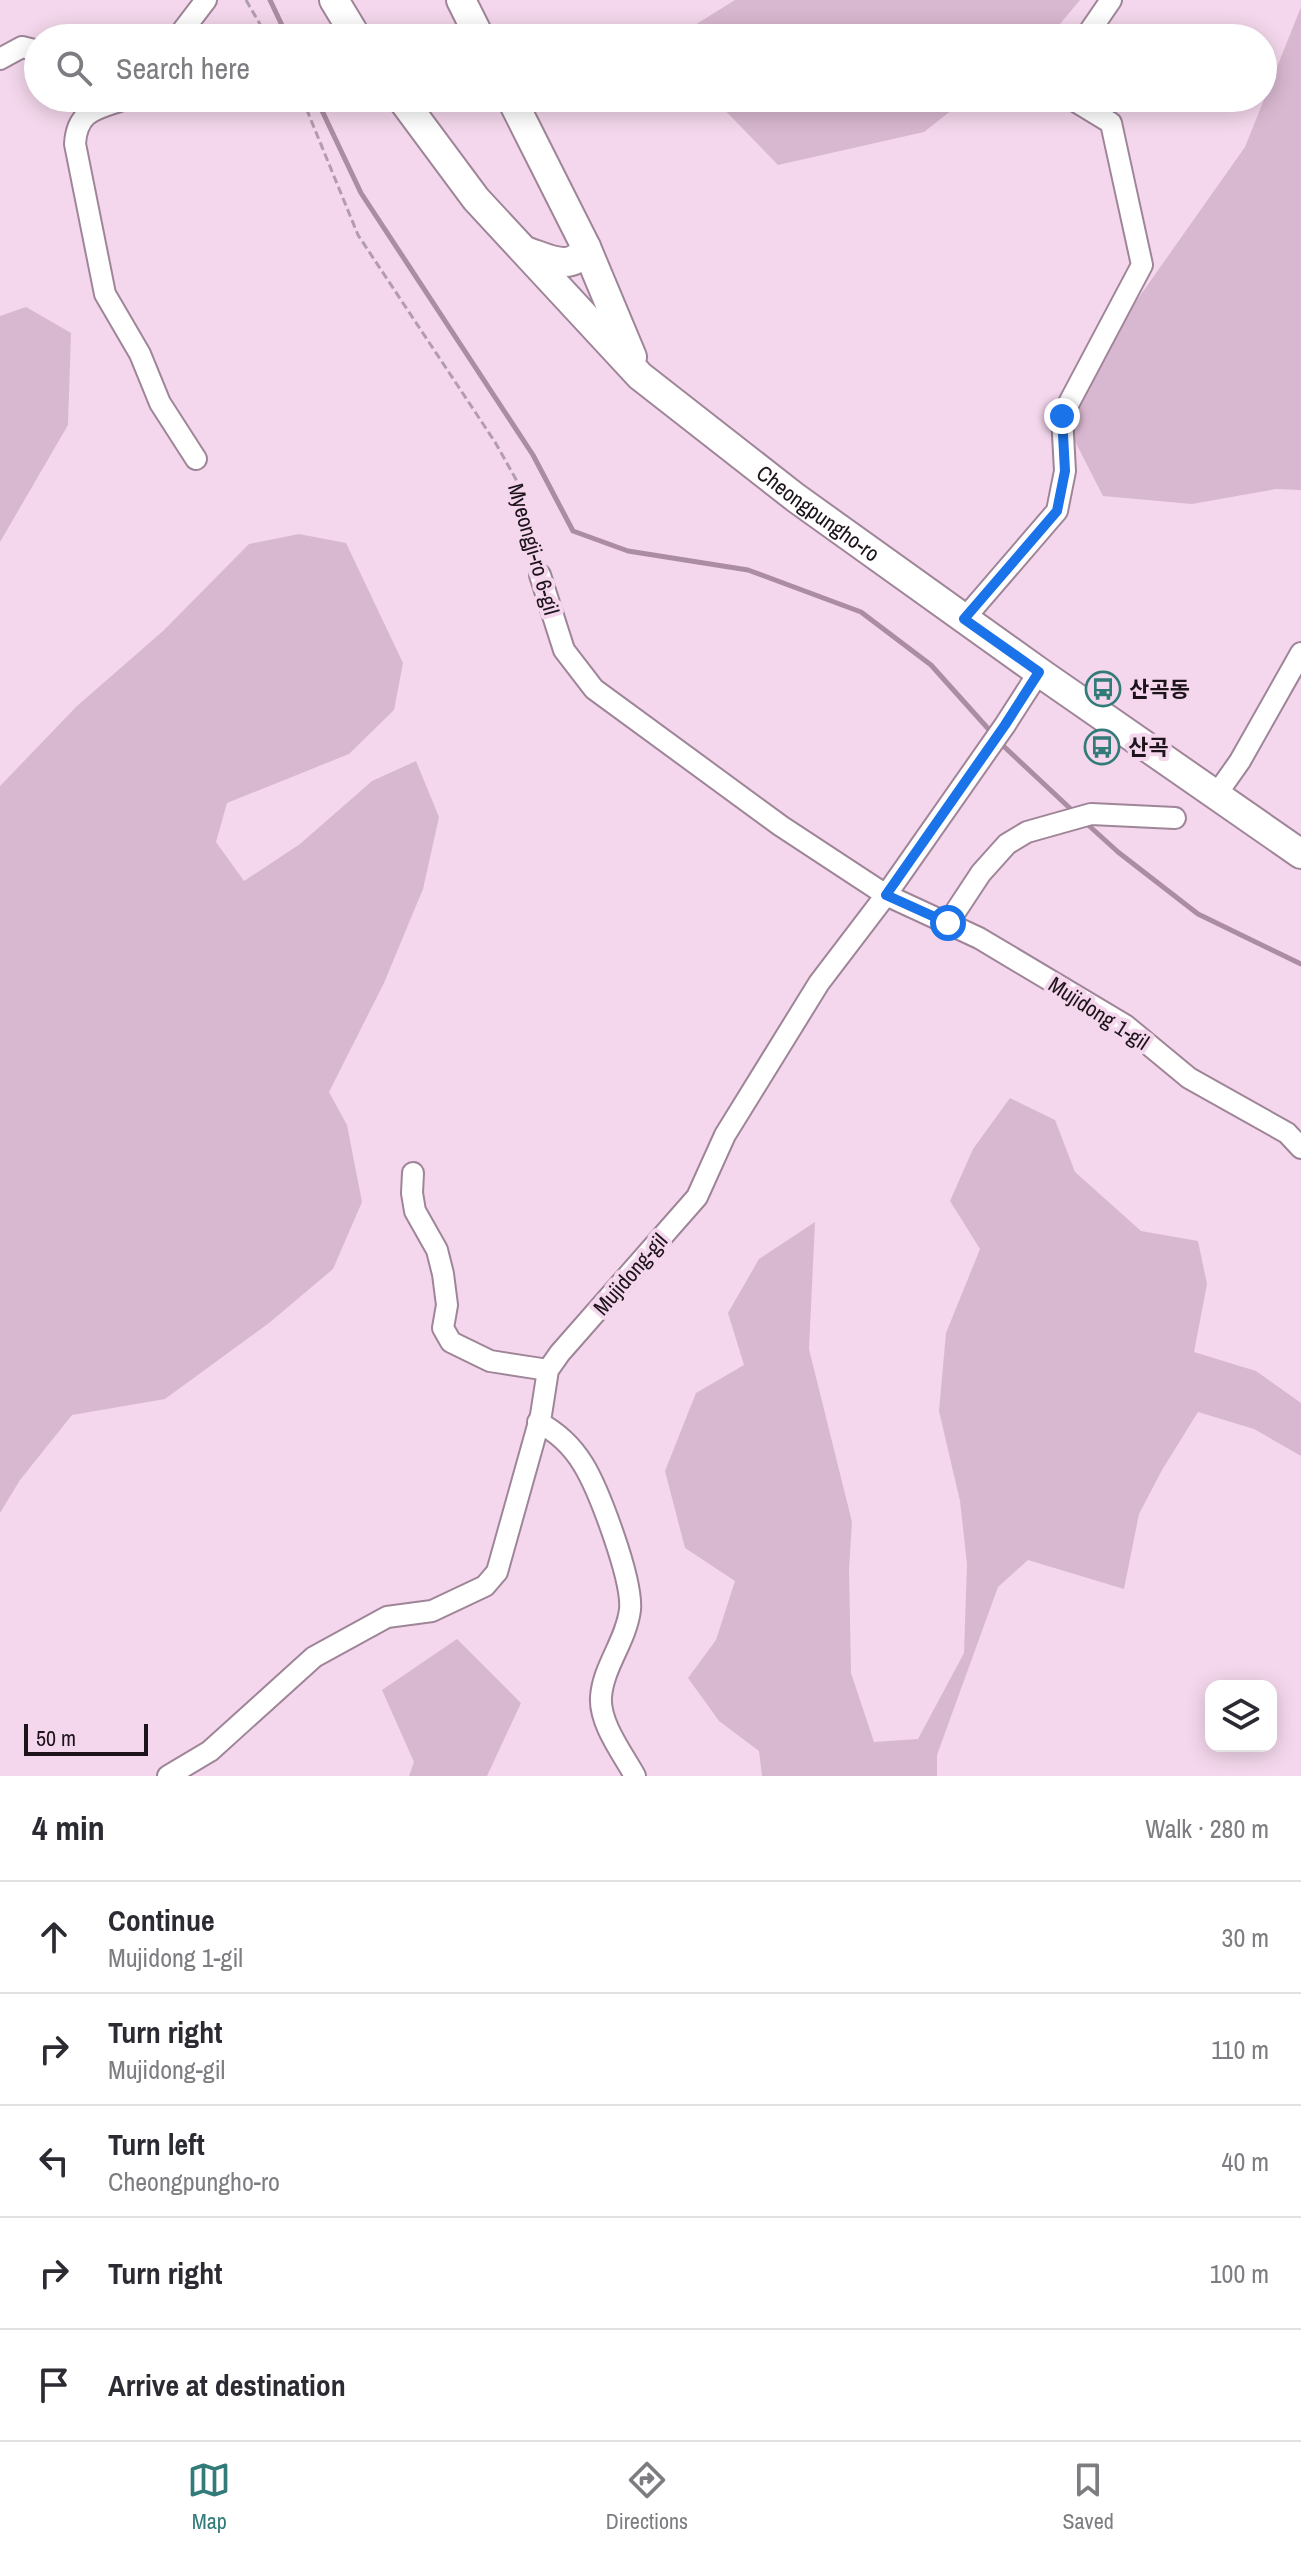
<!DOCTYPE html>
<meta charset="utf-8">
<style>
body{margin:0;font-family:"Archivo Narrow","Noto Sans KR",sans-serif;background:#f2f2f3;color:#2b2b33}
.controls{position:absolute;right:24px;bottom:24px;display:grid;overflow:hidden;border-radius:16px;box-shadow:0 4px 20px #0003}
.controls button{width:72px;height:72px;display:grid;place-items:center;padding:0;border:0;border-bottom:2px solid #e1e1e2;background:#fff;color:#2b2b33;font:40px sans-serif}
.scale{position:absolute;left:24px;bottom:20px;width:124px;box-sizing:border-box;padding-left:8px;border:4px solid #1d141b;border-top:0;font-size:22px;line-height:28px;white-space:nowrap;color:#1d141b;-webkit-text-stroke:6px #f4d7ec;paint-order:stroke}
.stop{position:absolute;width:24px;height:24px;margin:-18px;border:6px solid #1a73e8;border-radius:50%;background:#fff}
.stop.end{background:#1a73e8;border-color:#fff;box-shadow:0 2px 8px #0008}
.list{margin:0;padding:0;list-style:none}
h2{display:flex;justify-content:space-between;align-items:center;height:104px;margin:0;padding:0 32px;font-size:34px}
h2 small{font-size:26px;font-weight:400;color:#7c7c81}
.list li{display:grid;grid-template-columns:52px 1fr auto;gap:24px;align-items:center;box-sizing:border-box;height:112px;padding:0 32px;border-top:2px solid #e1e1e2}
.list b{display:block;font-size:30px;white-space:nowrap}
.list p{margin:0;font-size:26px;white-space:nowrap;color:#7c7c81}
.list em{font-size:26px;font-style:normal;color:#7c7c81}
.icon{flex:none;width:44px;height:44px;fill:none;stroke:currentColor;stroke-width:2;stroke-linecap:round;stroke-linejoin:round}
.map{position:relative;flex:none;width:1301px;height:1776px;overflow:hidden}
.search{position:absolute;background:#fff;box-shadow:0 4px 20px #0003;left:24px;right:24px;top:24px;height:88px;display:flex;align-items:center;gap:20px;box-sizing:border-box;padding:0 28px;border-radius:44px;color:#7c7c81;font-size:30px}
.sheet{height:664px;background:#fff}
nav{display:flex;justify-content:space-around;align-items:center;box-sizing:border-box;height:112px;border-top:2px solid #e1e1e2;background:#fff;font-size:22px;color:#7c7c81}
nav a{display:grid;justify-items:center;gap:4px}
nav .on{color:#327b78}
.map>svg:first-child{display:block}
.green{fill:#d8b8d0}
.lines{fill:none;stroke-linecap:round;stroke-linejoin:round}
.stream{stroke:#ac8ca3;stroke-width:5}
.street-casing{stroke:#9f8598;stroke-width:24}
.secondary-casing{stroke:#9f8598;stroke-width:32}
.path{stroke:#b39cad;stroke-width:3;stroke-dasharray:8 4;stroke-linecap:butt}
.street{stroke:#fff;stroke-width:20}
.secondary{stroke:#fff;stroke-width:28}
.route{stroke:#1a73e8;stroke-width:10}
.labels{text-anchor:middle;stroke-width:8;stroke-linejoin:round;paint-order:stroke}
.street-label{font-size:22px;fill:#1d141b;stroke:#f4d7ec}
.poi-label{font-size:22px;font-weight:bold;fill:#1d141b;stroke:#f4d7ec;text-anchor:start}
</style>
<div class="map">
<svg width="1301" height="1776" viewBox="0 0 1301 1776">
<rect width="100%" height="100%" fill="#f4d7ec"/>
<path class="green" d="M 735,0 L 1080,0 L 1060,24 L 1042,38 L 674,38 Z
M 1301,7 L 1301,490 L 1276,489 L 1192,504 L 1103,496 L 1062,416 L 1106,344 L 1245,147 Z
M 713,98 L 967,98 L 924,132 L 778,165 Z
M 26,307 L 71,333 L 68,425 L 0,542 L 0,316 Z
M 299,534 L 346,543 L 403,663 L 394,710 L 349,754 L 227,803 L 216,842 L 244,881 L 300,844 L 372,781 L 416,761 L 439,817 L 423,889 L 384,983 L 329,1092 L 347,1125 L 362,1202 L 333,1269 L 269,1323 L 165,1399 L 72,1415 L 20,1480 L 0,1513 L 0,786 L 77,706 L 163,631 L 249,544 Z
M 1010,1098 L 1055,1120 L 1075,1172 L 1141,1231 L 1198,1241 L 1207,1284 L 1194,1352 L 1256,1371 L 1301,1403 L 1301,1456 L 1254,1429 L 1198,1412 L 1162,1470 L 1139,1514 L 1124,1589 L 1028,1560 L 998,1587 L 937,1755 L 937,1776 L 762,1776 L 759,1751 L 719,1721 L 688,1678 L 716,1640 L 735,1581 L 685,1548 L 665,1471 L 696,1393 L 744,1365 L 728,1313 L 759,1259 L 815,1222 L 809,1349 L 852,1522 L 849,1569 L 851,1673 L 874,1742 L 918,1739 L 964,1653 L 967,1564 L 960,1501 L 939,1411 L 946,1333 L 980,1249 L 950,1201 L 973,1149 Z
M 457,1639 L 521,1703 L 487,1776 L 409,1776 L 414,1762 L 382,1690 Z"/>
<g class="lines">
<path class="stream" d="M 270,0 L 288,38
M 316,98 L 361,193 L 533,455 L 573,531 L 628,551 L 748,570 L 861,612 L 931,665 L 992,733
M 998,741 L 1075,813
M 1086,823 L 1118,852 L 1198,914 L 1301,964"/>
<g class="street-casing">
<path id="street" d="M 177,38 L 206,0
M 1085,38 L 1111,0
M 0,59 L 22,47 L 38,51
M 128,98 C 100,109 77,108 75,144 L 105,294 L 140,354 L 160,403 L 196,459
M 540,575 L 564,650 L 594,689 L 781,826 L 886,895 L 979,938 L 1125,1025 L 1189,1078 L 1287,1133 L 1301,1148
M 964,619 L 1057,511 L 1065,471 L 1062,416 L 1142,265 L 1111,123 L 1070,98
M 1216,795 L 1240,761 L 1301,653
M 948,923 L 981,873 L 1007,844 L 1027,832 L 1091,814 L 1175,818
M 413,1173 L 412,1193 L 415,1211 L 437,1250 L 443,1274 L 447,1305 L 443,1328 L 451,1342 L 490,1361 L 548,1370
M 538,1422 C 557,1432 572,1446 583,1464 C 599,1490 633,1580 630,1610 C 626,1641 603,1667 601,1697 C 599,1723 623,1754 635,1776
M 168,1776 L 210,1751 L 314,1657 L 387,1617 L 432,1611 L 485,1586 L 497,1572 L 541,1415 L 548,1370 L 560,1353 L 697,1197 L 725,1135 L 819,983 L 886,895 L 1005,725 L 1039,672"/>
</g>
<g class="secondary-casing">
<g id="secondary">
<path d="M 334,0 L 357,38"/>
<path d="M 461,0 L 480,38"/>
<path id="s1" d="M 401,98 L 476,199 L 640,376 L 796,498 L 1039,672 L 1301,854"/>
<path d="M 511,98 L 586,247"/>
<path d="M 528,252 C 549,259 573,273 586,247 L 632,357"/>
</g>
</g>
<path class="path" d="M 246,0 L 268,38
M 302,98 L 358,235 L 495,442 L 522,490 L 536,557"/>
<use href="#street" class="street"/>
<use href="#secondary" class="secondary"/>
</g>
<g class="lines">
<path class="route" d="M 948,923 L 886,895 L 1005,725 L 1039,672 L 964,619 L 1057,511 L 1065,471 L 1062,416"/>
</g>
<defs>
<g id="bus-ring" transform="scale(1.8)"><circle r="9.5" fill="#f4d7ec" stroke="#327b78" stroke-width="1.5"/><path d="M-5-6H5V4H4V6H2V4H-2V6H-4V4H-5ZM-3.5-4V0h7V-4ZM-3.5 1.2v1.5H-2V1.2ZM2 1.2v1.5H3.5V1.2Z" fill="#327b78"/></g>
</defs>
<g fill-rule="evenodd">
<use href="#bus-ring" x="1103" y="689"/>
<use href="#bus-ring" x="1102" y="747"/>
</g>
<g class="labels">
<g class="street-label">
<text dy="8" stroke="none"><textPath href="#s1" startOffset="592">Cheongpungho-ro</textPath></text>
<text transform="translate(534 549) rotate(74)" y="8">Myeongji-ro 6-gil</text>
<text transform="translate(1099 1013) rotate(33)" y="8">Mujidong 1-gil</text>
<text transform="translate(630 1274) rotate(-49)" y="8">Mujidong-gil</text>
</g>
<g class="poi-label">
<text x="1129" y="697">산곡동</text>
<text x="1128" y="755">산곡</text>
</g>
</g>
</svg>
<div class="controls">
<button><svg class="icon" aria-label="layers" viewBox="0 0 24 24"><path d="M12 4l9 5-9 5-9-5zM3 14l9 5 9-5"/></svg></button>
</div>
<div class="scale">50 m</div>
<div class="stop" style="left:948px;top:923px"></div>
<div class="stop end" style="left:1062px;top:416px"></div>
<div class="search"><svg class="icon" aria-label="search" viewBox="0 0 24 24"><circle cx="10" cy="10" r="6"/><path d="M15 15l6 6"/></svg>Search here</div>
</div>
<section class="sheet">
<h2>4 min<small>Walk · 280 m</small></h2>
<ul class="list">
<li><svg class="icon" aria-label="ahead" viewBox="0 0 24 24"><path d="M12 20V5M6 11l6-6 6 6"/></svg><div><b>Continue</b><p>Mujidong 1-gil</p></div><em>30 m</em></li>
<li><svg class="icon" aria-label="right" viewBox="0 0 24 24"><path d="M7 20v-9h11M14 6l5 5-5 5"/></svg><div><b>Turn right</b><p>Mujidong-gil</p></div><em>110 m</em></li>
<li><svg class="icon" aria-label="left" viewBox="0 0 24 24"><path d="M17 20v-9H6M10 6l-5 5 5 5"/></svg><div><b>Turn left</b><p>Cheongpungho-ro</p></div><em>40 m</em></li>
<li><svg class="icon" aria-label="right" viewBox="0 0 24 24"><path d="M7 20v-9h11M14 6l5 5-5 5"/></svg><div><b>Turn right</b></div><em>100 m</em></li>
<li><svg class="icon" aria-label="arrive" viewBox="0 0 24 24"><path d="M6 21V4h12l-3 4 3 4H6"/></svg><div><b>Arrive at destination</b></div></li>
</ul>
</section>
<nav>
<a class="on"><svg class="icon" aria-label="map" viewBox="0 0 24 24"><path d="M3 6l6-2 6 2 6-2v14l-6 2-6-2-6 2zM9 4v14M15 6v14"/></svg>Map</a>
<a><svg class="icon" aria-label="directions" viewBox="0 0 24 24"><path d="M12 3l9 9-9 9-9-9zM9 14v-3h6M13 9l2 2-2 2"/></svg>Directions</a>
<a><svg class="icon" aria-label="saved" viewBox="0 0 24 24"><path d="M7 4h10v16l-5-4-5 4z"/></svg>Saved</a>
</nav>
